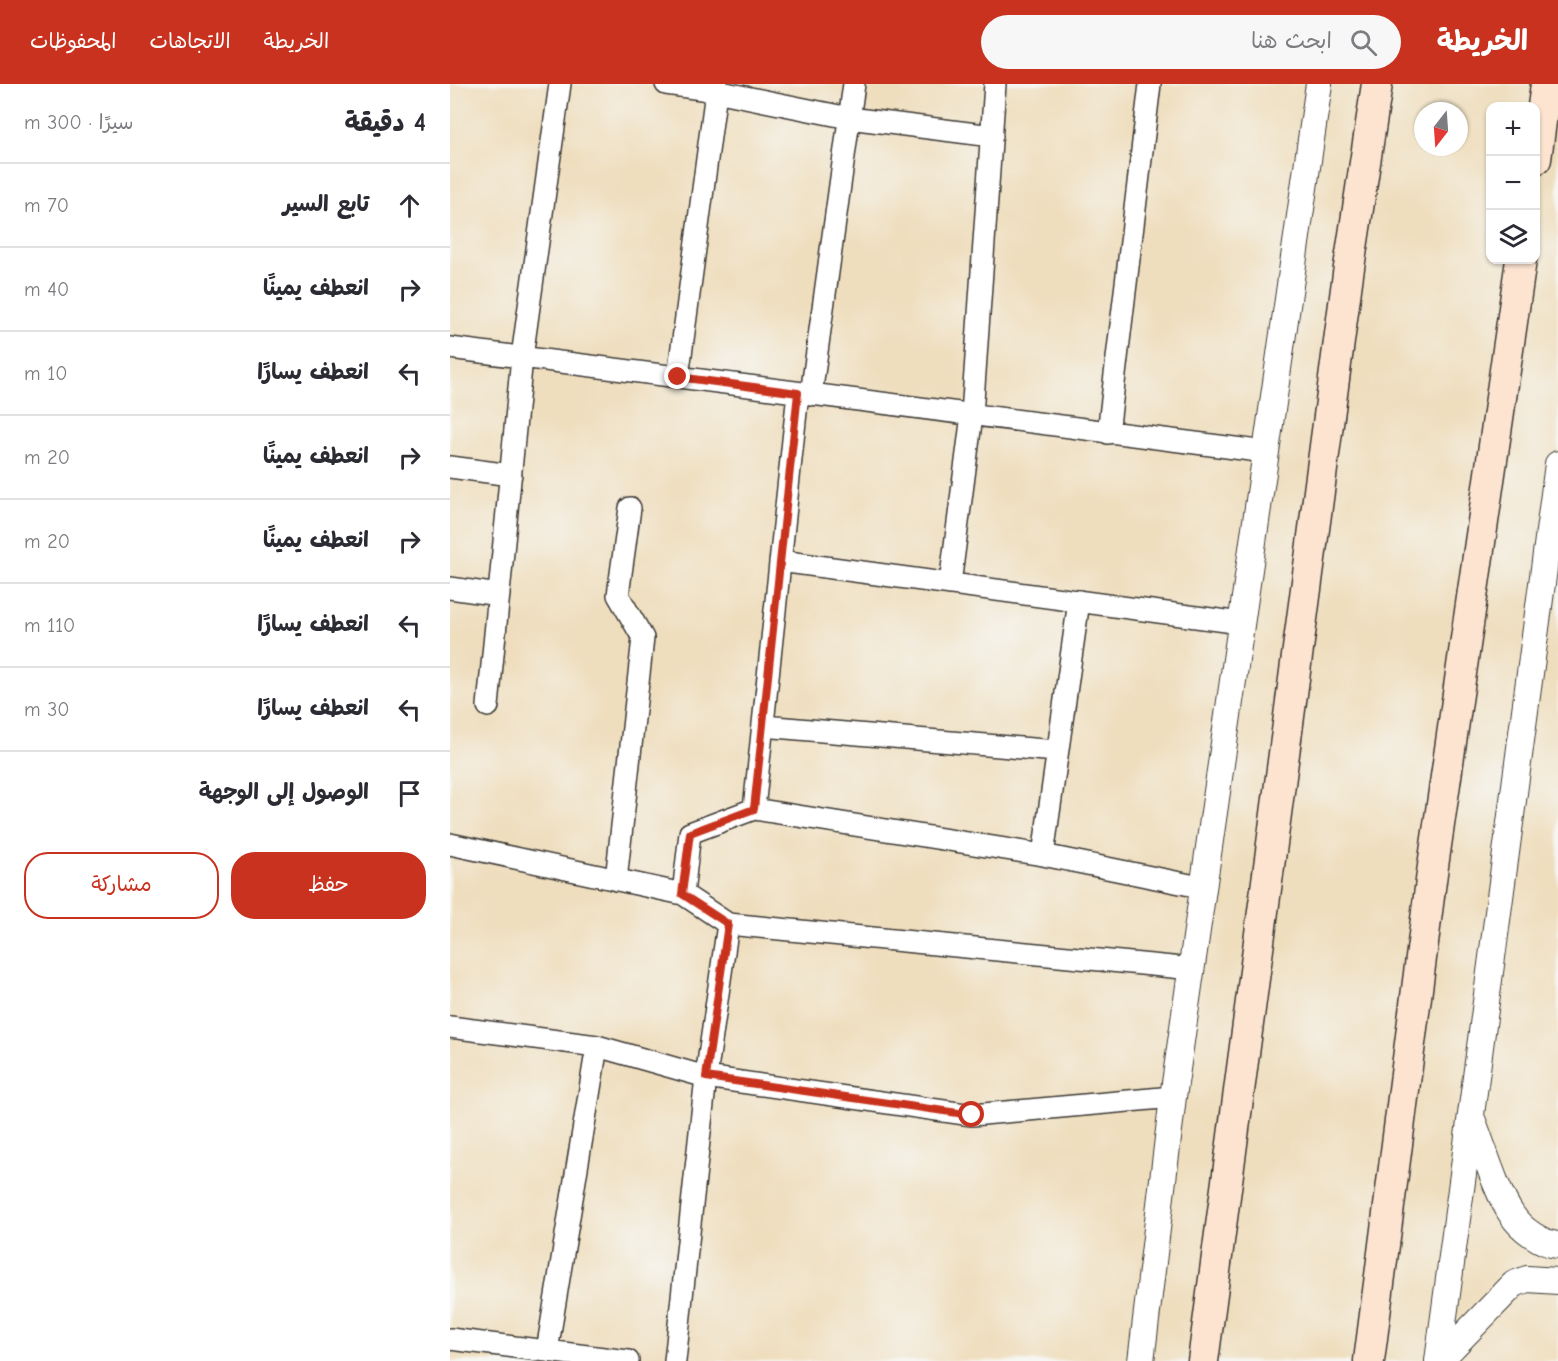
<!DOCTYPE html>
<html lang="ar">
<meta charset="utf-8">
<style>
body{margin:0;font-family:"Comic Neue","Playpen Sans Arabic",sans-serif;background:#f7f7f7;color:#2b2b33;direction:rtl}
.controls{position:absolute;right:18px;top:18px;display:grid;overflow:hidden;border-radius:12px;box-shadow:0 2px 4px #0004}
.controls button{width:54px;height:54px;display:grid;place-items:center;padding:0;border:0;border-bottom:2px solid #e1e1e2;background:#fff;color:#2b2b33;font:30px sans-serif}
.compass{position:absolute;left:964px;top:18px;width:54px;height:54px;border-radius:50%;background:#fff;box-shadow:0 2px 4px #0004;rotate:197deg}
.stop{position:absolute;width:18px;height:18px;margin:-14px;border:4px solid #c8321e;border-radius:50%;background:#fff}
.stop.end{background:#c8321e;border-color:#fff;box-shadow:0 2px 6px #0008}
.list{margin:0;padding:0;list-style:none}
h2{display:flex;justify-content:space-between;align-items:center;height:78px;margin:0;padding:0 24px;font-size:26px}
h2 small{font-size:20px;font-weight:400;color:#7c7c81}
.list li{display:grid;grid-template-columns:39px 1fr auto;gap:18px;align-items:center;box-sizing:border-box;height:84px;padding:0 24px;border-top:2px solid #e1e1e2}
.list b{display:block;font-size:22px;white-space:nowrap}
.list em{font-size:20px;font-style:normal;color:#7c7c81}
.actions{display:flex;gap:12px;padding:18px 24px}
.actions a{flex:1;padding:14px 0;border:2px solid #c8321e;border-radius:24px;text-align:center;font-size:21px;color:#c8321e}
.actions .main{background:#c8321e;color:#fff}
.icon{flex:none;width:33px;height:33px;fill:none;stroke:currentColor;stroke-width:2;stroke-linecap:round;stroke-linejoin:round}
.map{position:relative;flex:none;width:1108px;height:1277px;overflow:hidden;direction:ltr}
header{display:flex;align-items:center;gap:36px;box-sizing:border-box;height:84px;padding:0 30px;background:#c8321e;color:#fff}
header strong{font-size:28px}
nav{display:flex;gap:33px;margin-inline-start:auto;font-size:21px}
.search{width:420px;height:54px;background:#f7f7f7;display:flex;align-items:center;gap:15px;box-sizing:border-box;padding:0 21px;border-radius:33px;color:#7c7c81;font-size:22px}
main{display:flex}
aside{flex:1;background:#fff}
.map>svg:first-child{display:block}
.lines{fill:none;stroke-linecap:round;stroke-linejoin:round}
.minor-casing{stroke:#3c3934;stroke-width:24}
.tertiary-casing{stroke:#3c3934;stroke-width:28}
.secondary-casing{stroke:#3c3934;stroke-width:33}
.minor{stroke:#fff;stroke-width:21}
.tertiary{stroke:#fff;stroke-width:26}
.secondary{stroke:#fde4d1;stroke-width:30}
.route{stroke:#c8321e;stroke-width:8}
</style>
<header>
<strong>الخريطة</strong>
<div class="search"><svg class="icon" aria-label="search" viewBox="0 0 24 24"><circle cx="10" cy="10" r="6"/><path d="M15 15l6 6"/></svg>ابحث هنا</div>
<nav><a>الخريطة</a><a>الاتجاهات</a><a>المحفوظات</a></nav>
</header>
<main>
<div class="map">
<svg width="1108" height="1277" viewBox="0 0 1108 1277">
<rect width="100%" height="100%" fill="#f6f6f2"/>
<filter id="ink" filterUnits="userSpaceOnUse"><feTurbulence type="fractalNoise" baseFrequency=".0167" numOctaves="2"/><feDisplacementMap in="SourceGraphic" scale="12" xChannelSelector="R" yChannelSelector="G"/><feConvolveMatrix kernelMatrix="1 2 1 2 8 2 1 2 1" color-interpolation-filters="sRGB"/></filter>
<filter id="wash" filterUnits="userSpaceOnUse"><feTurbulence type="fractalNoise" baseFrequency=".008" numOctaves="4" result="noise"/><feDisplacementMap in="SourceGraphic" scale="24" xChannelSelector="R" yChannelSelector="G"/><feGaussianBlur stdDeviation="1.35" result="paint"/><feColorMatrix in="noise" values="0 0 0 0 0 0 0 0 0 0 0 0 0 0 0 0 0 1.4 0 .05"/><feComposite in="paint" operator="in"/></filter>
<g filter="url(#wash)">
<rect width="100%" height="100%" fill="#efdebe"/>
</g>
<g filter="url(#ink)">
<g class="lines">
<g class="minor-casing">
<path id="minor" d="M 216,0 L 266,7 L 399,34 L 542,52
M 0,264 L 816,368
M 228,293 L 267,0
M 361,311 L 404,0
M 658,349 L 700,0
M 0,383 L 61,391
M 330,477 L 791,539
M 500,500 L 522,331 L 545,0
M 0,504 L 49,511
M 38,622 L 72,273 L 110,0
M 313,642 L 607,667
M 304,725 L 348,309
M 0,760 L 233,810
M 593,771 L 629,517
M 166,796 L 193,554 L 168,511 L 180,424
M 278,840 L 743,885
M 0,943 L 147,962 L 256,993 L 522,1031 L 723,1013
M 0,1255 L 178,1277
M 97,1267 L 147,962
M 225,1277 L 256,993 L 278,840 L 233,810 L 240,749 L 304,725 L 593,771 L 755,804"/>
</g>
<g class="tertiary-casing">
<path id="tertiary" d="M 1022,1035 C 1033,1062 1046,1108 1062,1131 C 1071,1145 1092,1160 1108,1161
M 691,1277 L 723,1013 L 869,0
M 988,1277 L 1108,380
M 989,1277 L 1064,1200 L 1077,1195 L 1108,1197"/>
</g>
<g class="secondary-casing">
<path id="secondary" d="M 1086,75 L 1096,0
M 753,1277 L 898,190 L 927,0
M 919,1277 L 982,789 L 1071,176"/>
</g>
<use href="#minor" class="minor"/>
<use href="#tertiary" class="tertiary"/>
<use href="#secondary" class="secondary"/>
</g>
</g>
<g class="lines" filter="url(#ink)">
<path class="route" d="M 228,293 L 348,309 L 304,725 L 240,749 L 232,810 L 278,840 L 256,993 L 522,1031"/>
</g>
</svg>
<div class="controls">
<button>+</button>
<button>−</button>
<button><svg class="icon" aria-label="layers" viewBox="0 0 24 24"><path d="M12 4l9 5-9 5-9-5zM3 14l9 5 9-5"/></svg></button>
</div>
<svg class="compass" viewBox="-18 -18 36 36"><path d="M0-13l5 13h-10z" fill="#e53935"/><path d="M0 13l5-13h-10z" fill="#7c7c81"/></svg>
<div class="stop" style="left:522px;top:1031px"></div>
<div class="stop end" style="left:228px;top:293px"></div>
</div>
<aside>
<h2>4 دقيقة<small>سيرًا · 300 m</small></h2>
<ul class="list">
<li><svg class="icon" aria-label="ahead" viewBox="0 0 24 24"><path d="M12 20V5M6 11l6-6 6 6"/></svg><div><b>تابع السير</b></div><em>70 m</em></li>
<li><svg class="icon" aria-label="right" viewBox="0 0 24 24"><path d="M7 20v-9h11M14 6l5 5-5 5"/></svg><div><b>انعطف يمينًا</b></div><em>40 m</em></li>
<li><svg class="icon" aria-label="left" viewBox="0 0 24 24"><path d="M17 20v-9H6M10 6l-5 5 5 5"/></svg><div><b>انعطف يسارًا</b></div><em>10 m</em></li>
<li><svg class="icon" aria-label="right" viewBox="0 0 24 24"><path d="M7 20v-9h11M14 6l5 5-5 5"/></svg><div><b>انعطف يمينًا</b></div><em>20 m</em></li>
<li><svg class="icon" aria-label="right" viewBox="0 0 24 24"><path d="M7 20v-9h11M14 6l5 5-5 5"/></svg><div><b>انعطف يمينًا</b></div><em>20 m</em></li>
<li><svg class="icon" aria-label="left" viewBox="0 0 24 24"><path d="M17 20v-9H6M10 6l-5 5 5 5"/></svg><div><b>انعطف يسارًا</b></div><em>110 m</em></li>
<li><svg class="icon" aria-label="left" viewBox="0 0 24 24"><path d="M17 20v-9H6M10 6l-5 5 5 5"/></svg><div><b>انعطف يسارًا</b></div><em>30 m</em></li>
<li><svg class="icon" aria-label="arrive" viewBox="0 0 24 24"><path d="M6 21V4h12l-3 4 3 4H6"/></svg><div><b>الوصول إلى الوجهة</b></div></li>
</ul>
<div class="actions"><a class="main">حفظ</a><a>مشاركة</a></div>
</aside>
</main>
